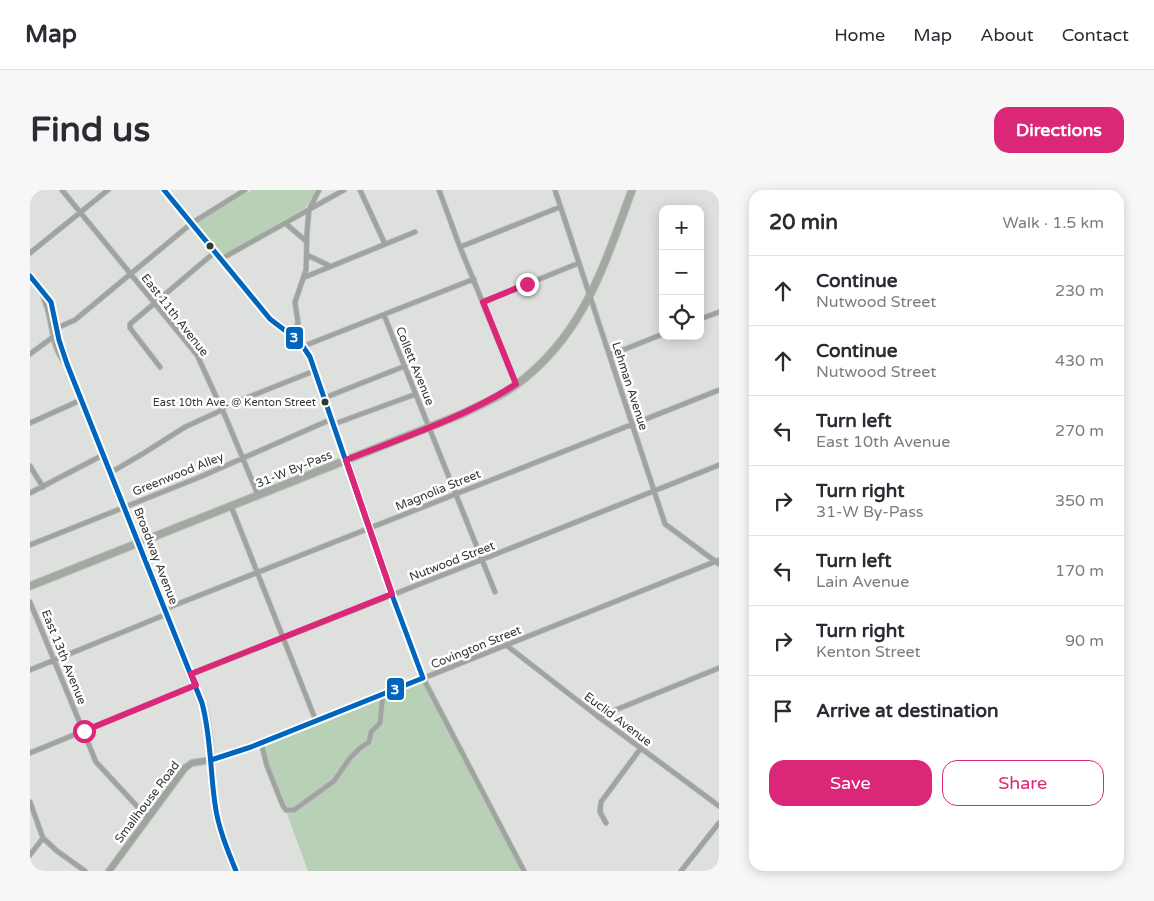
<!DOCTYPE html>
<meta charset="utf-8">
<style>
body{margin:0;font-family:"Varela Round",sans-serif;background:#f7f7f7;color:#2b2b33}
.controls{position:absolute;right:15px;top:15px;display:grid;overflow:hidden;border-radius:10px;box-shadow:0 2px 12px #0003}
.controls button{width:45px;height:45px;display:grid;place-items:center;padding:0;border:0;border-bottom:1px solid #e1e1e2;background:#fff;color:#2b2b33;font:25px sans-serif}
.stop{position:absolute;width:15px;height:15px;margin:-11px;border:4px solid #db2777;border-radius:50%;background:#fff}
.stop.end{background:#db2777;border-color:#fff;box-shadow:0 1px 5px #0008}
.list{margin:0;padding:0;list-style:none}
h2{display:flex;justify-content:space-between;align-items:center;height:65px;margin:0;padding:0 20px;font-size:21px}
h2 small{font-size:16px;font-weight:400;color:#7c7c81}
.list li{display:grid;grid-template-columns:32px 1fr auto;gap:15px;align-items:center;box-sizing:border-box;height:70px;padding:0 20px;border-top:1px solid #e1e1e2}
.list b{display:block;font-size:19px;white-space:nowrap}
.list p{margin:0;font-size:16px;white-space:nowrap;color:#7c7c81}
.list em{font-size:16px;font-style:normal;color:#7c7c81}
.actions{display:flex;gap:10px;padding:15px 20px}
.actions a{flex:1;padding:11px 0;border:1px solid #db2777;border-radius:15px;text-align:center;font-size:18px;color:#db2777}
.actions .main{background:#db2777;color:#fff}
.icon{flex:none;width:28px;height:28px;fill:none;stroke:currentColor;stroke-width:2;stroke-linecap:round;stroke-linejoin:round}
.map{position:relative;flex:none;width:689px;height:681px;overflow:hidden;border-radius:15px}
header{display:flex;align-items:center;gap:30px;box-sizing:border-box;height:70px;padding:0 25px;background:#fff;border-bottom:1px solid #e1e1e2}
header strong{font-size:24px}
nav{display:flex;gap:28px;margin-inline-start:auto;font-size:18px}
.intro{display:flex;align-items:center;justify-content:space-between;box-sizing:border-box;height:120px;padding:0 30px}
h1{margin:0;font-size:35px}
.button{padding:12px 22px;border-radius:15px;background:#db2777;color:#fff;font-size:18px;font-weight:700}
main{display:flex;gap:30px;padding:0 30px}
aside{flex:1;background:#fff;border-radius:15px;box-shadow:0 2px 12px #0003}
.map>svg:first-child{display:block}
.green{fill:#b8d0b6}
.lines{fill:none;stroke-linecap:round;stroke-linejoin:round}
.street-casing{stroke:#bcbdbc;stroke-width:6}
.secondary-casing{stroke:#bcbdbc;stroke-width:8}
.primary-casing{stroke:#bcbdbc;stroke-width:9}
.street{stroke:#a0a4a0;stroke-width:4.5}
.secondary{stroke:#9ea49e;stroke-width:6}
.primary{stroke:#a2a8a2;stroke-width:7}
.bus-1-casing{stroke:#fff;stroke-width:9}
.bus-1{stroke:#0065bd;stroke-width:5}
.route{stroke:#db2777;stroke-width:6}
.bus-dot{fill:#343634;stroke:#fff;stroke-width:2}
.labels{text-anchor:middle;stroke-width:5;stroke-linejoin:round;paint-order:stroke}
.bus-label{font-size:11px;fill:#343634;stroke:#fff;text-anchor:end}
.street-label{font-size:12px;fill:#343634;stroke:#fff}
.line-badge{stroke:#fff;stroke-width:2}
.badge-label{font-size:14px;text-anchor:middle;font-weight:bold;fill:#fff}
</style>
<header>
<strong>Map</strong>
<nav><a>Home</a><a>Map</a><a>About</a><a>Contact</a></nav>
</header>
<div class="intro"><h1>Find us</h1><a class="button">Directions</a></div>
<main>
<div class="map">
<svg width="689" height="681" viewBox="0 0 689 681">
<rect width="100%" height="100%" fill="#dee0dd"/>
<path class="green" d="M 222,0 L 286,0 L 280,13 L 275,18 L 192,66 L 166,34 L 175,26 Z
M 393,488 L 491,681 L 278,681 L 231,552 Z"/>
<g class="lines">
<g class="street-casing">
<path id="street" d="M 32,0 L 167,165 L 196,228 L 228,305
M 134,0 L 240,129 L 246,135 L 263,145 L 277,161 L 304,234 L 362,405 L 393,488 L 494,681
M 330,0 L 355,54
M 409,0 L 430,57 L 486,194
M 525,0 L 635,334 L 689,374
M 255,33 L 276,51
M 430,57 L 530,17
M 0,63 L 78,0
M 277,65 L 300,76
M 191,69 L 314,0
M 275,87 L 385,42
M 453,112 L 549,73
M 354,125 L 465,402
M 670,129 L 689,122
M 27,138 L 45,130 L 162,33 L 215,0
M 263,145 L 268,133 L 265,112 L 276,80 L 277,42 L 279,20 L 289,0
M 274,156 L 444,89
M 0,164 L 23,147
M 580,165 L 633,144
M 130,177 L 100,138 L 100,134 L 185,62
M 294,208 L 375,176
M 0,233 L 51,210
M 304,234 L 386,204
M 0,276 L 13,297
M 80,280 L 85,280 L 114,263 L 155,237 L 188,222 L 196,216 L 284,181
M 0,303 L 73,265
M 201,316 L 286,531
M 0,355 L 170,287 L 302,229
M 0,412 L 66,572 L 117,627
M 135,419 L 689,200
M 476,455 L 570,528 L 689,616
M 0,480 L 137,424
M 161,484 L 451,370 L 689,275
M 568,527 L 689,478
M 231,552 L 237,576 L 253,616 L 256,620 L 264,620 L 304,591 L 320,568 L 330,558 L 339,552 L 341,542 L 350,533 L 353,504
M 0,563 L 165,495
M 181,570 L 221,557 L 689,370
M 0,612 L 13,648 L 27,661 L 55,681
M 576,633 L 570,622 L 571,612 L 611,558
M 0,665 L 13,648
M 651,681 L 689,633"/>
</g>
<g class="secondary-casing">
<path id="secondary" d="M 0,86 L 21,112 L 29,150 L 35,165 L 37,174 L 108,352
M 14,106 C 16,113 19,119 20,126 C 24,144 24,159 37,174
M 79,681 L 155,578 L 162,573 L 181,570"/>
</g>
<g class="primary-casing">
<path id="primary" d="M 108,352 L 174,519 C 182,550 180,583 185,615 C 188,638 197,659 206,681
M 0,396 L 432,224 C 450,215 470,207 486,195 C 554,145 574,75 602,0"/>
</g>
<use href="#street" class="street"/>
<use href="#secondary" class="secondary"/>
<use href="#primary" class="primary"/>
<g class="bus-1-casing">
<path id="bus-1" d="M 134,0 L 240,129 L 270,152 L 280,167 L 362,405 L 393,488 L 221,557 L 181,570
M 0,86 L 21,112 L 29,150 L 37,174 L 172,513 C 181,546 180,580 185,614 C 188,637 197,659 206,681"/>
</g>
<use href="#bus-1" class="bus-1"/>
</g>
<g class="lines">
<path class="route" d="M 54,541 L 166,495 L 161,484 L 362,404 L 316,270 C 372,248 436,227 486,194 L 453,112 L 497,94"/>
</g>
<g class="bus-dot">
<circle cx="180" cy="56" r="4.5"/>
<circle cx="295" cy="212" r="4.5"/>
</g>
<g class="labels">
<g class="bus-label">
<text x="286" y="216">East 10th Ave. @ Kenton Street</text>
</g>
<g class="street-label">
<text transform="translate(145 125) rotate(52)" y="4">East 11th Avenue</text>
<text transform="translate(385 176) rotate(68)" y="4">Collett Avenue</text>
<text transform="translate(600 196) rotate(72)" y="4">Lehman Avenue</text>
<text transform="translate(264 279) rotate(-22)" y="4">31-W By-Pass</text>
<text transform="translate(148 284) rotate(-22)" y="4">Greenwood Alley</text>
<text transform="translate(408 300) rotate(-22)" y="4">Magnolia Street</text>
<text transform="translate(126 366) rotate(69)" y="4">Broadway Avenue</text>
<text transform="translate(422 371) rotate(-21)" y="4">Nutwood Street</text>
<text transform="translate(446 457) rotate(-22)" y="4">Covington Street</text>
<text transform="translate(34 467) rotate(68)" y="4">East 13th Avenue</text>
<text transform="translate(588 529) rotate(37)" y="4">Euclid Avenue</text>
<text transform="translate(117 612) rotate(-53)" y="4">Smallhouse Road</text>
</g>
</g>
<g class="line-badge">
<rect x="255" y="136" width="19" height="24" rx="5" fill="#0065bd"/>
<rect x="356" y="487" width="19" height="24" rx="5" fill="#0065bd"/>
</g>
<g class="badge-label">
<text x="264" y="152">3</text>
<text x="365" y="504">3</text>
</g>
</svg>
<div class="controls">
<button>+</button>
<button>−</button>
<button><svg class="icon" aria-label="locate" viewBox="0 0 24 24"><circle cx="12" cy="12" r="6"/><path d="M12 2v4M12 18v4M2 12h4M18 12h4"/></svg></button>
</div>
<div class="stop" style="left:54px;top:541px"></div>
<div class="stop end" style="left:497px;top:94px"></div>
</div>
<aside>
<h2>20 min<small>Walk · 1.5 km</small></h2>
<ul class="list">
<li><svg class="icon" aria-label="ahead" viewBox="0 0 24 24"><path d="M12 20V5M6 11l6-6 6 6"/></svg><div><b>Continue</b><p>Nutwood Street</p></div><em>230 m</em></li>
<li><svg class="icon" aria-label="ahead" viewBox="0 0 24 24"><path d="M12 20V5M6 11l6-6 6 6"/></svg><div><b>Continue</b><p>Nutwood Street</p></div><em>430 m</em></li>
<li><svg class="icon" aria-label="left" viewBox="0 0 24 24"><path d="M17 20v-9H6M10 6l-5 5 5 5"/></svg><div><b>Turn left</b><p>East 10th Avenue</p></div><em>270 m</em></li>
<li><svg class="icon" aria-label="right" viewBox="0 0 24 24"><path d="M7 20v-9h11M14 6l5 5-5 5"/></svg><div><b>Turn right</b><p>31-W By-Pass</p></div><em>350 m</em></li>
<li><svg class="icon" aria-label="left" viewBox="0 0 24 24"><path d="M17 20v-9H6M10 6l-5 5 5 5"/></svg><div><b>Turn left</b><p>Lain Avenue</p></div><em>170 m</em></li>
<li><svg class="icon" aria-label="right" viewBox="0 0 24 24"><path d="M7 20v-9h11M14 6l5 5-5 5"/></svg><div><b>Turn right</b><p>Kenton Street</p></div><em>90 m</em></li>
<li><svg class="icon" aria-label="arrive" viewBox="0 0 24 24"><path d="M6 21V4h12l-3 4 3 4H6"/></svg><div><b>Arrive at destination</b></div></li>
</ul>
<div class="actions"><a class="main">Save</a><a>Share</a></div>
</aside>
</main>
